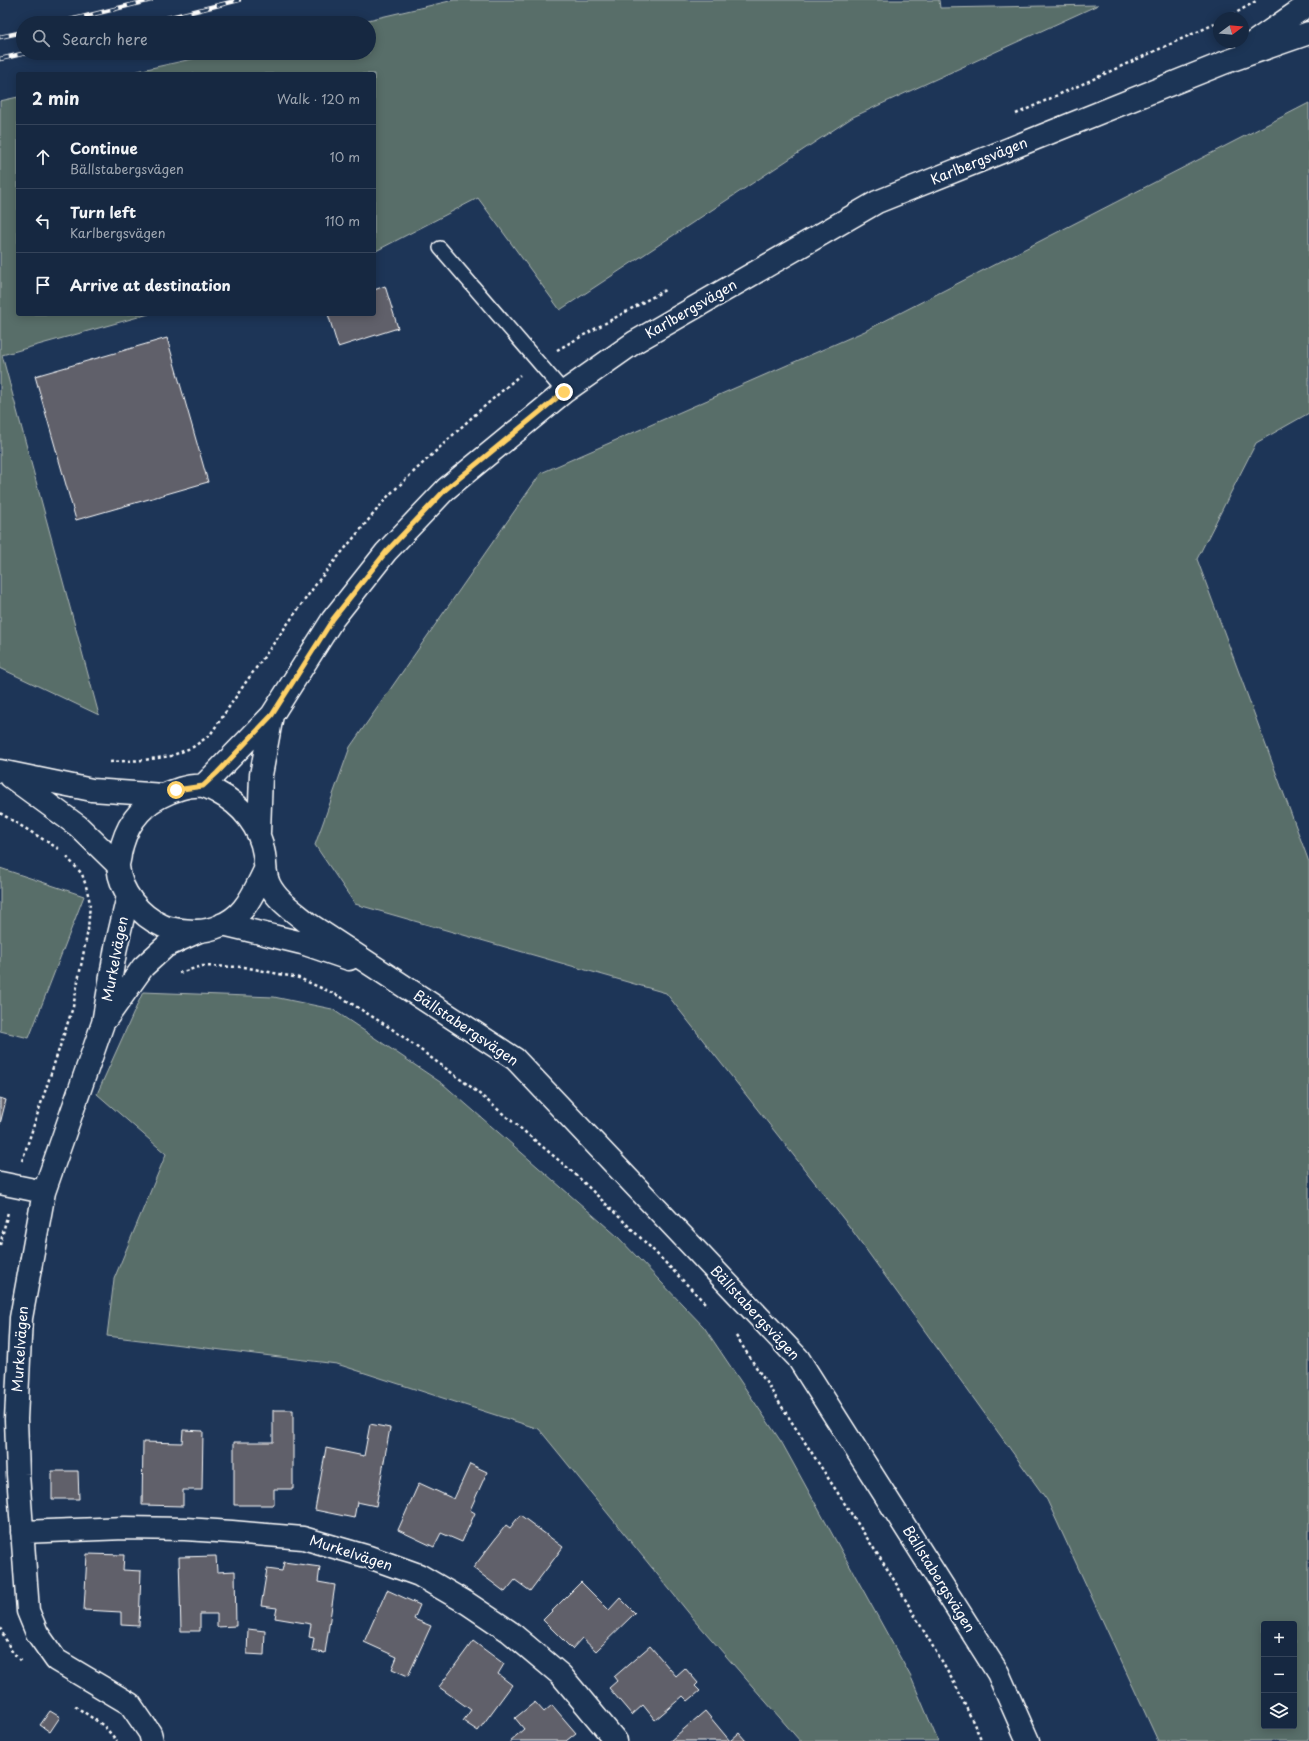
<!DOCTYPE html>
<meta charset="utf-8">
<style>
body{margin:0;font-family:"Playpen Sans",sans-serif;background:#23344c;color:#f1f3f6}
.controls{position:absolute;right:12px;bottom:12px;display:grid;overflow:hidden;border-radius:4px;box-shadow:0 2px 10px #0003}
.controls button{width:36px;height:36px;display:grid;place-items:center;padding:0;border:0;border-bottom:1px solid #35445a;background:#162841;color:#f1f3f6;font:20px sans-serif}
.compass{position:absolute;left:1213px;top:12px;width:36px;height:36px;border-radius:50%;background:#162841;box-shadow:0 2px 10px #0003;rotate:74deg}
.stop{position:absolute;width:12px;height:12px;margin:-9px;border:3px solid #ffd166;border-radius:50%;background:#fff}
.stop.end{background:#ffd166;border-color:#fff;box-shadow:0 1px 4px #0008}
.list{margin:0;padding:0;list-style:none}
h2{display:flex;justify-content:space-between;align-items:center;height:52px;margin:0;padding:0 16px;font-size:17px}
h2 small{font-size:13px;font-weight:400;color:#9ea6b1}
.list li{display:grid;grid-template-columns:26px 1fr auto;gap:12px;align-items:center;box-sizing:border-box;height:64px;padding:0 16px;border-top:1px solid #35445a}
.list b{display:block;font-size:15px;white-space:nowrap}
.list p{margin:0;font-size:13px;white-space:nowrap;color:#9ea6b1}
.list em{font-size:13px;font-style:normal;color:#9ea6b1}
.icon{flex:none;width:22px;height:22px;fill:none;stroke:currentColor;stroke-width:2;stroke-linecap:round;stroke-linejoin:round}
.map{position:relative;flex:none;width:1309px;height:1741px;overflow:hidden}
.search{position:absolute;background:#162841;box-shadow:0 2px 10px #0003;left:16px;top:16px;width:360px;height:44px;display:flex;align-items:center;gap:10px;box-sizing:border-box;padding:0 14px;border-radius:22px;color:#9ea6b1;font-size:15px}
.panel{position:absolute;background:#162841;box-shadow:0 2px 10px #0003;left:16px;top:72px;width:360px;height:244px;border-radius:4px}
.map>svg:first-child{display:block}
.green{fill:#596e69;stroke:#acb6b4;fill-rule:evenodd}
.building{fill:#61616b;stroke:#fff}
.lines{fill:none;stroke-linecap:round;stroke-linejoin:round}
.lane-casing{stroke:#fff;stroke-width:16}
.street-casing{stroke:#fff;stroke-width:25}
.secondary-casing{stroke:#fff;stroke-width:25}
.path{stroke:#fff;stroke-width:2.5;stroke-dasharray:3 3;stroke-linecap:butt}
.lane{stroke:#1d3557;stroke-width:13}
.street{stroke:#1d3557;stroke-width:22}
.secondary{stroke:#1d3557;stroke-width:22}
.rail-casing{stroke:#fff;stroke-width:4.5}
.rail{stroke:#1d3557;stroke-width:3;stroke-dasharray:9;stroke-linecap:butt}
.route{stroke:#ffd166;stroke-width:5}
.labels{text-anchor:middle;stroke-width:4;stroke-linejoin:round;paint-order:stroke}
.street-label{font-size:14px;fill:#fff;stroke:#1d3557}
</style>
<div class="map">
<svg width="1309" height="1741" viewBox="0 0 1309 1741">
<rect width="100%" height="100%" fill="#1d3557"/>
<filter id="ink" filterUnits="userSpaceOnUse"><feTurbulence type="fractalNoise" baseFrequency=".025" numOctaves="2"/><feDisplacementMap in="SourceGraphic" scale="8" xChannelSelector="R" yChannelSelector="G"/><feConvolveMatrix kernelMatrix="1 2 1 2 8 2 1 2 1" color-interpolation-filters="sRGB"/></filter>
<g filter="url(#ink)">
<path class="green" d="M 454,0 L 939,0 L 940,8 L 1098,5 L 853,117 L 560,310 L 478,198 L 374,252 L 374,74 L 124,74 L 219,53 L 369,53 L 369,23 L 355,23 Z
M 18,97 L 18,314 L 149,314 L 2,355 L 99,715 L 0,668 L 0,101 Z
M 1309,103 L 1309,413 L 1256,443 L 1197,559 L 1309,862 L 1309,1741 L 1158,1741 L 1047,1500 L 849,1226 L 666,993 L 355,904 L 315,845 L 350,747 L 541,473 L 865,331 ZM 1264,1624 L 1294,1624 L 1294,1726 L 1264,1726 Z
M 0,868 L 84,896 L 29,1038 L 0,1031 Z
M 143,992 L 274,997 L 332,1009 L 443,1084 L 617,1236 L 704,1327 L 782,1443 L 911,1677 L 938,1741 L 800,1741 L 692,1617 L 539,1429 L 337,1364 L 107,1336 L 114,1279 L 166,1154 L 97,1094 Z"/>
<path class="building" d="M 385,286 L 398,328 L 338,347 L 328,314 L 374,314 L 374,290 Z
M 167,338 L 208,482 L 76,520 L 35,376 Z
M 0,1098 L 6,1100 L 0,1124 Z
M 273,1410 L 293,1410 L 293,1489 L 274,1489 L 274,1505 L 234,1505 L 234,1442 L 273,1442 Z
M 370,1424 L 390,1428 L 376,1506 L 357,1502 L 354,1518 L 315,1510 L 326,1448 L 364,1456 Z
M 183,1430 L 203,1431 L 202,1490 L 183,1490 L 183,1506 L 142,1505 L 143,1442 L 182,1443 Z
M 470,1464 L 487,1472 L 470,1510 L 475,1513 L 462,1542 L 441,1533 L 434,1547 L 398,1530 L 419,1483 L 454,1499 Z
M 52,1471 L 78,1471 L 79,1499 L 52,1499 Z
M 520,1515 L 563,1547 L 530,1591 L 515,1580 L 505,1592 L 473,1568 L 506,1525 L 510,1528 Z
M 87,1554 L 124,1555 L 123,1570 L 141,1571 L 139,1626 L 121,1625 L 121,1612 L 84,1610 Z
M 216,1556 L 217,1572 L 235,1571 L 236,1626 L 217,1627 L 217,1614 L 200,1614 L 200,1631 L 181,1631 L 179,1557 Z
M 284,1562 L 320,1567 L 318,1582 L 335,1585 L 325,1653 L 312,1651 L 314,1638 L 309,1637 L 311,1624 L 275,1618 L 277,1608 L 261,1606 L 267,1569 L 282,1571 Z
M 581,1582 L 609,1610 L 620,1598 L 635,1613 L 596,1651 L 582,1638 L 572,1649 L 543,1620 Z
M 387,1590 L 420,1605 L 414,1619 L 431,1626 L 408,1676 L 392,1669 L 397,1657 L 364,1642 Z
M 248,1629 L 265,1631 L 264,1655 L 247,1654 Z
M 473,1641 L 504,1664 L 498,1674 L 512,1685 L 478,1731 L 463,1721 L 471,1710 L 439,1687 Z
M 650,1646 L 676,1676 L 685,1668 L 698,1683 L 695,1686 L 700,1691 L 688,1701 L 683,1696 L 655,1720 L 643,1705 L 632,1715 L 609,1688 L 617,1681 L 614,1677 Z
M 535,1702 L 544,1712 L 552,1705 L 576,1733 L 566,1741 L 510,1741 L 524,1729 L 515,1718 Z
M 50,1711 L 60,1717 L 50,1732 L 40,1725 Z
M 705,1711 L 730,1741 L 670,1741 Z
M 739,1733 L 746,1741 L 730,1741 Z"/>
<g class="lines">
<g class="lane-casing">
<path id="lane" d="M 440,248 L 564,392"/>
</g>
<g class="street-casing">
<path id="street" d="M 128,896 L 116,947 L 103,1023 L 44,1192 L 21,1318 L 16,1419 L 18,1474 L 28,1611 L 37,1633 L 56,1660 L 130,1704 L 150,1733 L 152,1741
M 106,1019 L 143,967 L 166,946 L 199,931
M 0,1183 L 44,1192
M 22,1532 L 125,1528 L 185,1529 L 232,1532 L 303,1538 L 369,1557 L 419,1575 L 467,1603 L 510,1632 L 561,1675 L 616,1741"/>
</g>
<g class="secondary-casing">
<path id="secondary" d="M 1247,47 L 1309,4
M 0,771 L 92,790 L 163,795
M 11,777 L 78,826 L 118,865
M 203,786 L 272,715 L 333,619 L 386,552 L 446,489 L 564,392 L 635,342 L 877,202 L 1226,62 L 1309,33
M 259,832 L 261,775 L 272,715
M 264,872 C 258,884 252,898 243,909 C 232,923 210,932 193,931 C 183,930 172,930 163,926 C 140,916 120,892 118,866 C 118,862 120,858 120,854 C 125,828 137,809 160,797 C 171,791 190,784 203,786 C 208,787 213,790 217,792 C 242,805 260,827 264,854 C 266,866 264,872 269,884 C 277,901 295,912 309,924 L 515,1059 L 798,1358 L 998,1673 L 1028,1741
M 223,924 L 302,943 L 349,959"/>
</g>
<path class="path" d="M 1227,18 L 1258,0
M 1016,114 L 1219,22
M 557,350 L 665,290
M 110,762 L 144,760 L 171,756 L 193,747 L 210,735 L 246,682 L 319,580 L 389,495 L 469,420 L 520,375
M 0,813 L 59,849
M 179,973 L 202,966 L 244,967 L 299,978 L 341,997 L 392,1029 L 471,1087 L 574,1173 L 650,1247 L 707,1305
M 22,1161 L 73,1007 L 88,930 L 90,903 L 86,886 L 82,874 L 65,855
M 0,1245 L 8,1212
M 736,1336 L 891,1575 L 956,1686 L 982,1741
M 0,1628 L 11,1650 L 22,1663
M 75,1706 L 104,1726 L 117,1741"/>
<use href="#lane" class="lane"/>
<use href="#street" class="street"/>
<use href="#secondary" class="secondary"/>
<g class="rail-casing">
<path id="rail" d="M 58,23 L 151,0
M 147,23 L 239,0
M 0,37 L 23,32
M 0,59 L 26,53"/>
</g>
<use href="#rail" class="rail"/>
</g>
</g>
<g class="lines" filter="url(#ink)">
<path class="route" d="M 176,790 L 203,786 L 217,773 L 272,715 L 333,619 L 386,552 L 446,489 L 564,392"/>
</g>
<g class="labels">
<g class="street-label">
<text transform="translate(979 161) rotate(-22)" y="5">Karlbergsvägen</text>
<text transform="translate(691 309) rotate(-30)" y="5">Karlbergsvägen</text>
<text transform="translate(115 959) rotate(-79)" y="5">Murkelvägen</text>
<text transform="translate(466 1028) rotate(34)" y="5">Bällstabergsvägen</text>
<text transform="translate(755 1313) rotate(47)" y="5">Bällstabergsvägen</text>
<text transform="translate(20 1349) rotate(-86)" y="5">Murkelvägen</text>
<text transform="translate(351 1553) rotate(18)" y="5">Murkelvägen</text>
<text transform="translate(939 1579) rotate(58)" y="5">Bällstabergsvägen</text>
</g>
</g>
</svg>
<div class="controls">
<button>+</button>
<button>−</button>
<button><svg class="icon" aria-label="layers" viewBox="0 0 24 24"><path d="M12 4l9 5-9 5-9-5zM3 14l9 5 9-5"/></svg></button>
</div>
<svg class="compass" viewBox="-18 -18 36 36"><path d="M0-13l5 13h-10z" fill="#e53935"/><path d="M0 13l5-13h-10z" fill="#9ea6b1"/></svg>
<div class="stop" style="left:176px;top:790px"></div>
<div class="stop end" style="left:564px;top:392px"></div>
<div class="search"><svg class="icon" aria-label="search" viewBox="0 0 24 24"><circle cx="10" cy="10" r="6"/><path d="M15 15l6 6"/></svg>Search here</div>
<section class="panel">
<h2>2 min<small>Walk · 120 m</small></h2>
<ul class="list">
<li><svg class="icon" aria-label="ahead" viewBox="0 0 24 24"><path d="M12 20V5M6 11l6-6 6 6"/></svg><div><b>Continue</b><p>Bällstabergsvägen</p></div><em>10 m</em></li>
<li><svg class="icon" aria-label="left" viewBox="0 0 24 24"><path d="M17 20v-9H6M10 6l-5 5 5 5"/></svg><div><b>Turn left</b><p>Karlbergsvägen</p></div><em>110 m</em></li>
<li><svg class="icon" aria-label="arrive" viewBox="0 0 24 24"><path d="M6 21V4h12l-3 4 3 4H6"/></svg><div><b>Arrive at destination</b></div></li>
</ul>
</section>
</div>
